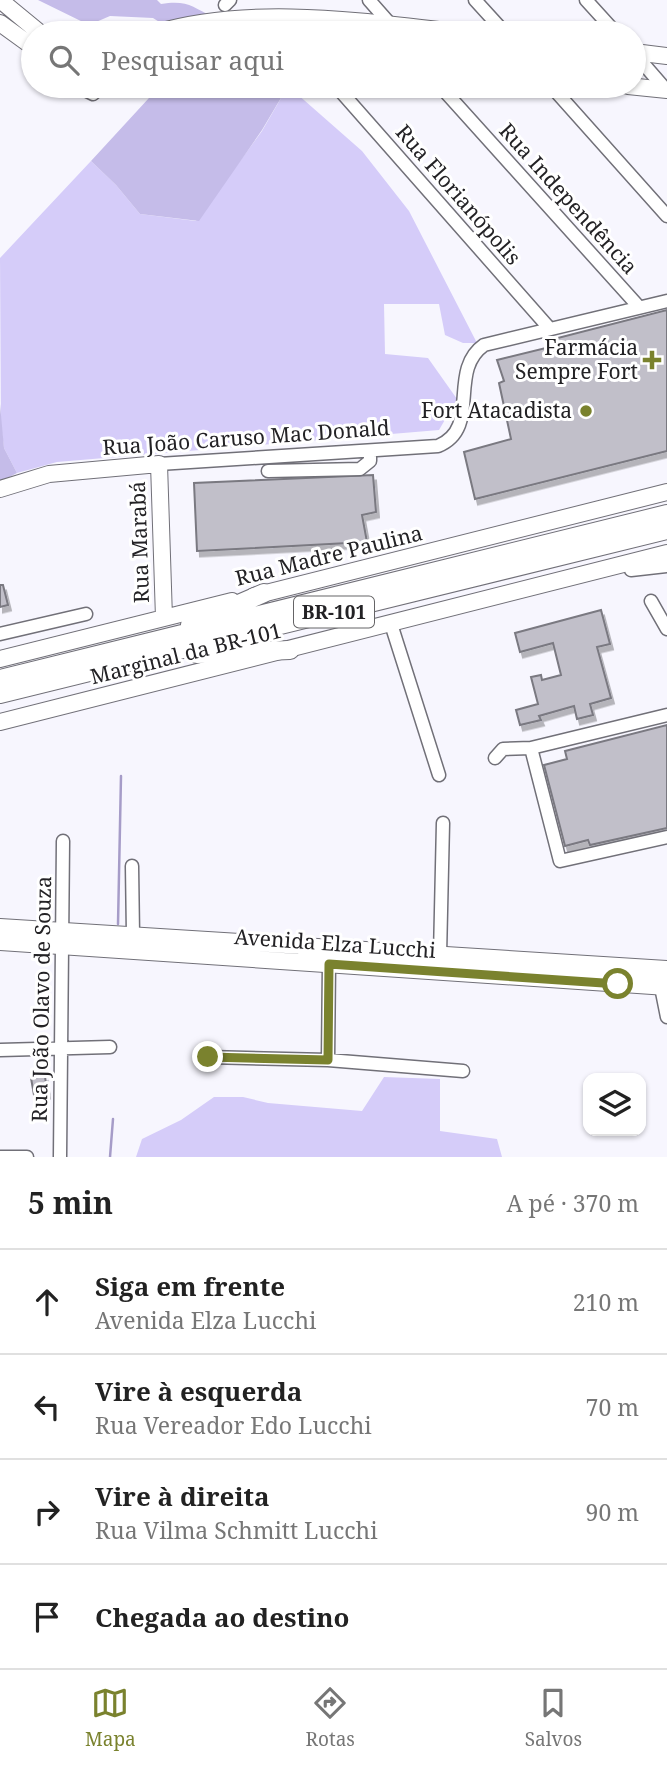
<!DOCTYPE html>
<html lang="pt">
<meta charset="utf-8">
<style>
body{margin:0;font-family:"Noto Serif",serif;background:#f6f6f6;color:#222}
.controls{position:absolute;right:21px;bottom:21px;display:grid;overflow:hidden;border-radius:14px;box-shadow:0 2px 5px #0004}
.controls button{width:63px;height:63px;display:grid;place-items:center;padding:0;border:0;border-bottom:2px solid #e0e0e0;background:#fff;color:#222;font:35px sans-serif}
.stop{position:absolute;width:21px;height:21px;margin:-16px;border:5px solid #7a822e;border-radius:50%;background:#fff}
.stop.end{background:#7a822e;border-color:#fff;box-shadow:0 2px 7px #0008}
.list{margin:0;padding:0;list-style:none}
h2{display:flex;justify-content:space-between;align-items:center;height:91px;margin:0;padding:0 28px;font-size:30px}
h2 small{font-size:23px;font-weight:400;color:#767676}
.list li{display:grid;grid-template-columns:46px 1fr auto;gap:21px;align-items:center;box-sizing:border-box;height:105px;padding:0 28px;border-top:2px solid #e0e0e0}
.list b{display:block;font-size:26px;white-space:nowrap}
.list p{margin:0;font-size:23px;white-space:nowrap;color:#767676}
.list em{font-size:23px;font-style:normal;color:#767676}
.icon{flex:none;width:38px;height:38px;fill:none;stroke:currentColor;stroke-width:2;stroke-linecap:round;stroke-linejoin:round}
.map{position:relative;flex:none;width:667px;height:1157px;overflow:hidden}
.search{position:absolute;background:#fff;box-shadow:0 2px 5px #0004;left:21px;right:21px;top:21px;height:77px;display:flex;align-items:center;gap:18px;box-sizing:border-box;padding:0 24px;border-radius:38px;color:#767676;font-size:26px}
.sheet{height:511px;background:#fff}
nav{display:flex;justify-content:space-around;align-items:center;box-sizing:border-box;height:98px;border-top:2px solid #e0e0e0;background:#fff;font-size:19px;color:#767676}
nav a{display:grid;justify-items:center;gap:4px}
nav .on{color:#7a822e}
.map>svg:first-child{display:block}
.green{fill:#d5ccf9}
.forest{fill:#c5bce9}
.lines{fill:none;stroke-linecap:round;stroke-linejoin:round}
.stream{stroke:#a69cc8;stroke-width:2.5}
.building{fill:#c1bfc9;stroke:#7a7981;stroke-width:2;filter:url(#shadow)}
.minor-casing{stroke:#717078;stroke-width:15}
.major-casing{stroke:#717078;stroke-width:18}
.highway-casing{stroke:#717078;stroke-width:20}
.minor{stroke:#fff;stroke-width:12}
.major{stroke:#fff;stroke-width:16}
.highway{stroke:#fff;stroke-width:18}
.route{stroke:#7a822e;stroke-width:9}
.poi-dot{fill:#7a822e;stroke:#fff;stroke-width:2.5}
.labels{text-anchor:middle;stroke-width:6;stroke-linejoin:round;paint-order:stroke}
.shield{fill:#fff;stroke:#656466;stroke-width:2}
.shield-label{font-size:19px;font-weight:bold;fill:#232225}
.street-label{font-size:21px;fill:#232225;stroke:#fff}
.poi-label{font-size:21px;fill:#232225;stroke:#fff;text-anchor:end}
</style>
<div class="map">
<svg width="667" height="1157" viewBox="0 0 667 1157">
<defs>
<filter id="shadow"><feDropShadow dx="3" dy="5.5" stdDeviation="0" flood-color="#0004"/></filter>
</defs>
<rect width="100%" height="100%" fill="#f7f6fe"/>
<path class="green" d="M 247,24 L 341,26 L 434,33 L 210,31 Z
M 288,86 L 362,151 L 409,211 L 477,343 L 463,343 L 445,335 L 439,304 L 384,304 L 385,354 L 428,358 L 457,399 L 439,430 L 57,462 L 17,473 L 4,448 L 1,425 L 0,258 L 91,161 L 116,185 L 140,214 L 196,221 L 262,131 Z
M 384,1077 L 440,1079 L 440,1131 L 497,1139 L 502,1157 L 136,1157 L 142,1139 L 181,1120 L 214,1097 L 243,1097 L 268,1103 L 362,1111 Z"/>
<path class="forest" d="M 38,0 L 157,0 L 161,4 C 188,0 192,7 213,17 L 161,23 L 153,18 L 110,16 L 89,25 Z
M 160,86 L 288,86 L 262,130 L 199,221 L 140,214 L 116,185 L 91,161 Z
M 0,404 L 4,448 L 17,473 L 0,482 Z"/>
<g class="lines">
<path class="stream" d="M 118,924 L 121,776
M 110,1157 L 113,1119"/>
</g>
<path class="building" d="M 667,310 L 667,451 L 475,499 L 464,452 L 511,439 L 499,383 L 504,381 L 497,360 L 546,348 L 546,341 Z
M 373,475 L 376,512 L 362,515 L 367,542 L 197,551 L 194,483 Z
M 0,585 L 3,585 L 8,605 L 0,607 Z
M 601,610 L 610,644 L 597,647 L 611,698 L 590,704 L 593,715 L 577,719 L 574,706 L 539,716 L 541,720 L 520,725 L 516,710 L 538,704 L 531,677 L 541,675 L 542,680 L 561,675 L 553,643 L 520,652 L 515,633 Z
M 667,725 L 667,828 L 590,845 L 588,840 L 565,846 L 544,765 L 567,759 L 565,751 Z
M 45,1076 L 47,1093 L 34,1095 L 31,1078 Z"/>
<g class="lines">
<g class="minor-casing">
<path id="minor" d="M 369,0 L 391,25
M 475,0 L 505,33
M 586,0 L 616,33
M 225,5 L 230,0
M 634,53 L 667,91
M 77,86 L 93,94 L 102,86
M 336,86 L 550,329
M 440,86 L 639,307
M 551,86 L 667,216
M 159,464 L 438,446 C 482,428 447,371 484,345 L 667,301
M 268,471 L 360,469 L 370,461 L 370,451
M 631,570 L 667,566
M 651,601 L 667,629
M 391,624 L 439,775
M 0,634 L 86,614
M 667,715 L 531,748 L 560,861 L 667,837
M 495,758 L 503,749 L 531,748
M 132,866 L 133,935
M 304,955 L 667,977
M 440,955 L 443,823
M 661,987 L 667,1017
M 0,1050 L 110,1047
M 208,1057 L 328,1060 L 463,1071
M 328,1060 L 329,964
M 0,1157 L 27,1157
M 60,1157 L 63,841"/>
</g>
<g class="major-casing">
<path id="major" d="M 0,0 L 40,33
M 0,23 L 33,47
M 155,33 C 254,4 364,22 465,33
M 634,52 L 667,56
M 628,86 L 667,90
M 0,489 L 49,474 L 159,464 L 164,618
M 254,596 L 667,492
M 0,659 L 232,601
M 0,722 L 667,553
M 0,927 L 667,969
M 0,942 L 667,987"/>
</g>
<g class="highway-casing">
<path id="highway" d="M 190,625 L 264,593
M 197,654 L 290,650
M 0,679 L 667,514
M 0,694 L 667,530"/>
</g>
<use href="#minor" class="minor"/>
<use href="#major" class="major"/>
<use href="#highway" class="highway"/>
</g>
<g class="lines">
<path class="route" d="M 208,1057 L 328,1060 L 329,964 L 618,984"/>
</g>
<g class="poi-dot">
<path d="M648.5 349.5h7v7h7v7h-7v7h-7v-7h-7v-7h7z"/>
<circle cx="586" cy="411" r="7"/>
</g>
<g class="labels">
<rect class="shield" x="294" y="596.5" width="80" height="31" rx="5"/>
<g class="shield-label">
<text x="334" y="619">BR-101</text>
</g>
<g class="street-label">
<text transform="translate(458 195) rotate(49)" y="7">Rua Florianópolis</text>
<text transform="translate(568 199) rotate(48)" y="7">Rua Independência</text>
<text transform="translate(246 438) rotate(-4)" y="7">Rua João Caruso Mac Donald</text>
<text transform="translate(140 542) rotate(-92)" y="7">Rua Marabá</text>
<text transform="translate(329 556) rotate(-14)" y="7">Rua Madre Paulina</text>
<text transform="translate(186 654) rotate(-14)" y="7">Marginal da BR-101</text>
<text transform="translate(335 944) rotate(4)" y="7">Avenida Elza Lucchi</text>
<text transform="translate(42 999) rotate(-89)" y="7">Rua João Olavo de Souza</text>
</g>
<g class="poi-label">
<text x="638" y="355">Farmácia<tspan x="638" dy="24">Sempre Fort</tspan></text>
<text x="572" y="418">Fort Atacadista</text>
</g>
</g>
</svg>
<div class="controls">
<button><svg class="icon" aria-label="layers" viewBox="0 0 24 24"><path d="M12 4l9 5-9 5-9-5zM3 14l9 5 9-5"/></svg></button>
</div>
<div class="stop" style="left:618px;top:984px"></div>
<div class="stop end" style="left:208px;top:1057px"></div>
<div class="search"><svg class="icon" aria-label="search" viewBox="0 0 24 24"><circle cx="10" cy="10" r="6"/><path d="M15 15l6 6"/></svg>Pesquisar aqui</div>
</div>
<section class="sheet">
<h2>5 min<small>A pé · 370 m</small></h2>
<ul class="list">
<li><svg class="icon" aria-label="ahead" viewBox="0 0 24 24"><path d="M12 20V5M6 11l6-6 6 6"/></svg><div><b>Siga em frente</b><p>Avenida Elza Lucchi</p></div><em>210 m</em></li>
<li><svg class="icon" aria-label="left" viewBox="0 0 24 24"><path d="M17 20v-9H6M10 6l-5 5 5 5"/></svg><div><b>Vire à esquerda</b><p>Rua Vereador Edo Lucchi</p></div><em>70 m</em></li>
<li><svg class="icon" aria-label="right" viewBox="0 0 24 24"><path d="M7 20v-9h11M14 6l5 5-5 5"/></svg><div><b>Vire à direita</b><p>Rua Vilma Schmitt Lucchi</p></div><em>90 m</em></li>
<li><svg class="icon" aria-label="arrive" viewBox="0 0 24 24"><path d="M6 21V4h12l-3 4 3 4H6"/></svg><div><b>Chegada ao destino</b></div></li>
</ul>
</section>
<nav>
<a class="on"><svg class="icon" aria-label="map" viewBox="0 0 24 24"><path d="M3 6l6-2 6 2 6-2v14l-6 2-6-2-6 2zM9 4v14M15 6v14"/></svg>Mapa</a>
<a><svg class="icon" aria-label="directions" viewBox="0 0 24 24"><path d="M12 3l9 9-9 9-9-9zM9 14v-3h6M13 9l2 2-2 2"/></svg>Rotas</a>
<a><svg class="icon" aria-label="saved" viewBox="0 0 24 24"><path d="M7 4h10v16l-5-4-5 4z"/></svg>Salvos</a>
</nav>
